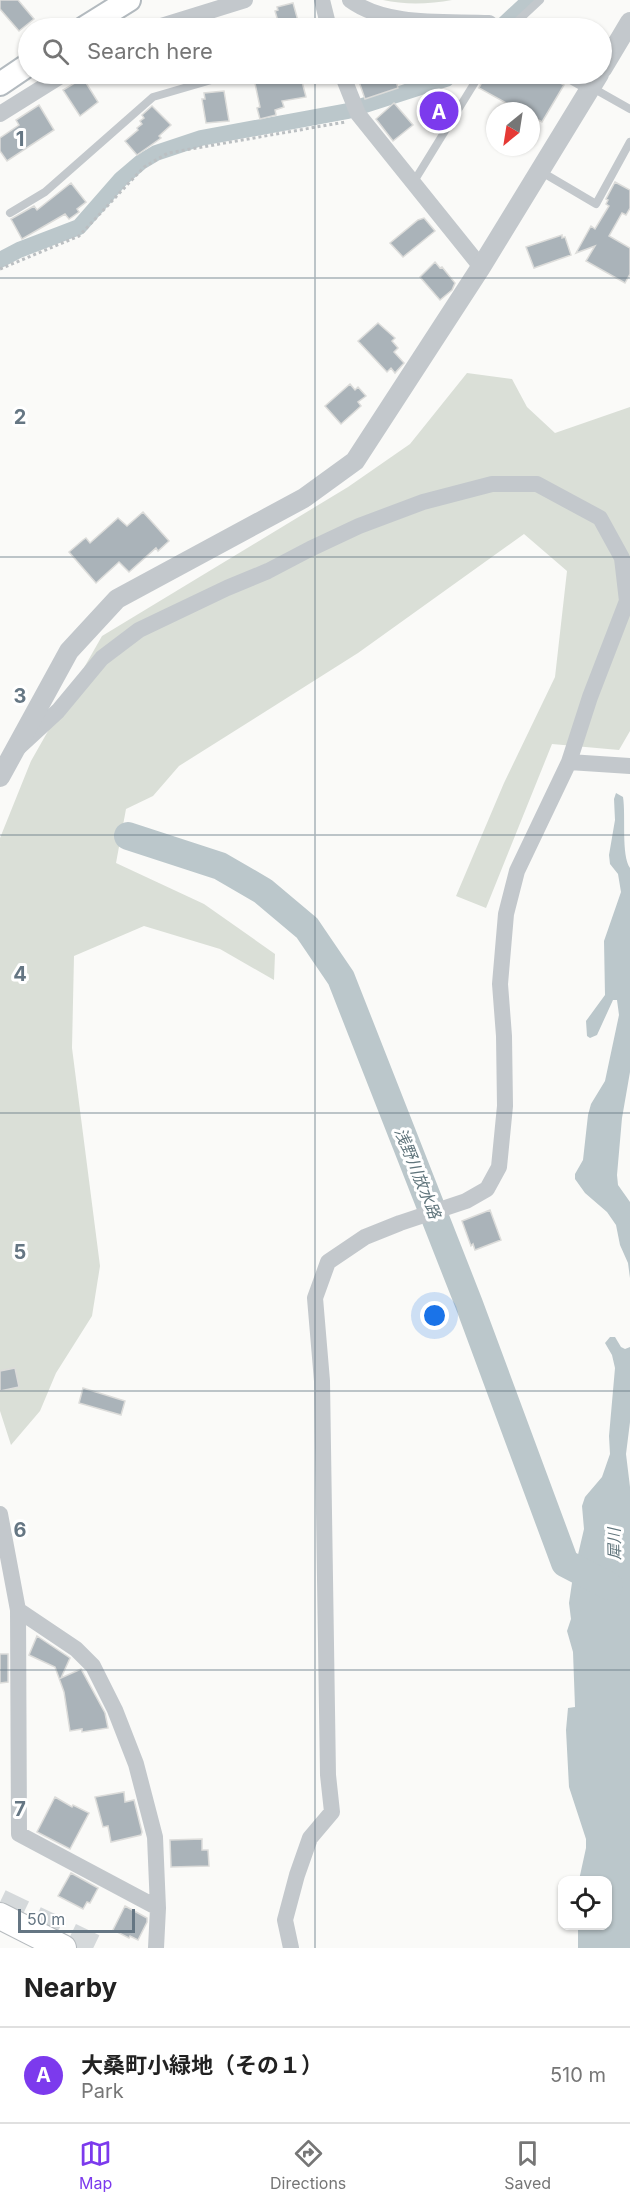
<!DOCTYPE html>
<meta charset="utf-8">
<style>
body{margin:0;font-family:Inter,"Noto Sans JP",sans-serif;background:#f6f6f6;color:#222}
.controls{position:absolute;right:18px;bottom:18px;display:grid;overflow:hidden;border-radius:12px;box-shadow:0 2px 4px #0004}
.controls button{width:54px;height:54px;display:grid;place-items:center;padding:0;border:0;border-bottom:2px solid #e0e0e0;background:#fff;color:#222;font:30px sans-serif}
.compass{position:absolute;left:486px;top:102px;width:54px;height:54px;border-radius:50%;background:#fff;box-shadow:0 2px 4px #0004;rotate:210deg}
.scale{position:absolute;left:18px;bottom:15px;width:117px;box-sizing:border-box;padding-left:6px;border:3px solid #657683;border-top:0;font-size:16px;line-height:21px;white-space:nowrap;color:#657683;-webkit-text-stroke:4px #fff;paint-order:stroke}
.you{position:absolute;left:435px;top:1316px;width:21px;height:21px;margin:-15px;border:4px solid #fff;border-radius:50%;background:#1a73e8;box-shadow:0 0 0 9px #1a73e833}
.badge{display:grid;place-items:center;width:39px;height:39px;border-radius:50%;background:#7c3aed;color:#fff;font-size:20px;font-weight:700}
.pin{position:absolute;translate:-50% -50%;border:3px solid #fff;box-shadow:0 2px 6px #0006}
.list{margin:0;padding:0;list-style:none}
h2{display:flex;justify-content:space-between;align-items:center;height:78px;margin:0;padding:0 24px;font-size:26px}
h2 small{font-size:20px;font-weight:400;color:#767676}
.list li{display:grid;grid-template-columns:39px 1fr auto;gap:18px;align-items:center;box-sizing:border-box;height:96px;padding:0 24px;border-top:2px solid #e0e0e0}
.list b{display:block;font-size:22px;white-space:nowrap}
.list p{margin:0;font-size:20px;white-space:nowrap;color:#767676}
.list em{font-size:20px;font-style:normal;color:#767676}
.icon{flex:none;width:33px;height:33px;fill:none;stroke:currentColor;stroke-width:2;stroke-linecap:round;stroke-linejoin:round}
.map{position:relative;flex:none;width:630px;height:1948px;overflow:hidden}
.search{position:absolute;background:#fff;box-shadow:0 2px 4px #0004;left:18px;right:18px;top:18px;height:66px;display:flex;align-items:center;gap:15px;box-sizing:border-box;padding:0 21px;border-radius:33px;color:#767676;font-size:22px}
.sheet{height:174px;background:#fff}
nav{display:flex;justify-content:space-around;align-items:center;box-sizing:border-box;height:84px;border-top:2px solid #e0e0e0;background:#fff;font-size:16px;color:#767676}
nav a{display:grid;justify-items:center;gap:3px}
nav .on{color:#7c3aed}
.map>svg:first-child{display:block}
.green{fill:#dadfd7}
.water{fill:#bbc7cb}
.lines{fill:none;stroke-linecap:round;stroke-linejoin:round}
.canal{stroke:#bbc7cb;stroke-width:16}
.river{stroke:#bbc7cb;stroke-width:28}
.building{fill:#aab3b9;stroke:#dcdcda;stroke-width:1.5}
.primary-tunnel{stroke:#d5d9db;stroke-width:26;stroke-dasharray:26 13;stroke-linecap:butt}
.secondary-casing{stroke:#b3babf;stroke-width:26}
.primary-casing{stroke:#b5babe;stroke-width:28}
.path{stroke:#bbbfc2;stroke-width:3;stroke-dasharray:3 3;stroke-linecap:butt}
.service{stroke:#c3c8cc;stroke-width:8}
.minor{stroke:#c3c8cc;stroke-width:16}
.tertiary{stroke:#c3c8cc;stroke-width:20}
.secondary{stroke:#fff;stroke-width:22}
.primary{stroke:#fff;stroke-width:26}
.grid{fill:none;stroke:#657683;stroke-width:1.5;stroke-opacity:0.55}
.labels{text-anchor:middle;stroke-width:6;stroke-linejoin:round;paint-order:stroke}
.water-label{font-size:16px;font-style:italic;fill:#60757c;stroke:#fff}
.grid-label{font-size:20px;text-anchor:middle;font-weight:bold;fill:#657683;stroke:#fff;stroke-width:6;stroke-linejoin:round;paint-order:stroke}
</style>
<div class="map">
<svg width="630" height="1948" viewBox="0 0 630 1948">
<rect width="100%" height="100%" fill="#fafaf8"/>
<path class="green" d="M 383,0 L 452,0 C 430,4 405,5 383,0 Z
M 467,373 L 512,379 L 527,407 L 555,433 L 630,407 L 630,731 L 619,750 L 552,744 L 486,908 L 456,896 L 504,783 L 555,677 L 567,571 L 524,534 L 358,653 L 179,766 L 153,796 L 126,809 L 116,863 L 204,904 L 275,954 L 274,980 L 220,949 L 144,926 L 74,956 L 72,1048 L 100,1266 L 92,1316 L 56,1373 L 40,1411 L 11,1445 L 0,1411 L 0,838 L 31,761 L 102,636 L 348,487 L 410,444 Z"/>
<path class="water" d="M 616,793 L 623,797 C 626,816 621,855 630,868 L 630,1072 L 622,1118 L 617,1175 L 618,1185 L 630,1202 L 630,1278 L 628,1263 L 620,1245 L 616,1225 L 607,1212 L 585,1193 L 575,1179 L 575,1174 L 583,1160 L 588,1115 L 591,1104 L 605,1081 L 619,1015 L 617,1000 L 613,1000 L 597,1035 L 590,1038 L 587,1036 L 586,1021 L 605,995 L 604,941 L 621,892 L 618,874 L 610,864 L 609,855 L 615,820 L 614,799 Z
M 610,1337 L 615,1337 L 621,1347 L 625,1349 L 630,1347 L 630,1422 L 626,1454 L 630,1487 L 630,1948 L 578,1948 L 578,1926 L 608,1926 L 608,1880 L 579,1880 L 586,1848 L 586,1839 L 569,1787 L 566,1730 L 568,1708 L 575,1707 L 573,1652 L 567,1631 L 571,1619 L 569,1603 L 573,1576 L 584,1529 L 582,1506 L 585,1497 L 602,1477 L 610,1454 L 609,1436 L 615,1368 L 612,1355 L 605,1343 Z"/>
<g class="lines">
<path class="canal" d="M 503,25 L 530,0
M 359,107 L 446,79 L 451,74
M 0,260 L 19,250 L 79,227 L 121,179 L 141,162 L 156,153 L 201,138 L 348,111"/>
<path class="river" d="M 128,836 L 220,866 L 263,891 L 307,928 L 341,978 L 469,1304 L 565,1563 L 609,1586"/>
</g>
<path class="building" d="M 0,0 L 18,0 L 34,19 L 19,31 L 0,9 Z
M 293,3 L 300,28 L 280,28 L 275,11 L 278,10 L 277,7 Z
M 253,74 L 300,74 L 306,97 L 282,101 L 284,107 L 275,110 L 276,115 L 260,119 L 257,108 L 260,107 Z
M 365,74 L 394,74 L 398,88 L 365,99 L 357,76 Z
M 451,74 L 473,74 L 468,82 Z
M 486,74 L 544,74 L 564,85 L 542,122 L 531,116 L 531,111 L 523,111 L 515,108 L 479,88 Z
M 83,78 L 98,102 L 80,116 L 63,90 Z
M 224,91 L 229,121 L 206,123 L 202,99 L 205,99 L 204,93 Z
M 394,103 L 413,125 L 393,141 L 376,119 Z
M 39,105 L 54,130 L 7,161 L 0,151 L 0,138 L 19,125 L 16,120 Z
M 152,106 L 171,125 L 159,136 L 161,138 L 137,155 L 125,141 L 138,130 L 137,128 L 142,124 L 140,121 L 144,118 L 142,115 Z
M 615,182 L 630,190 L 630,208 L 626,215 L 622,213 L 609,236 L 630,248 L 630,274 L 625,283 L 586,261 L 595,246 L 576,253 L 591,226 L 595,229 L 609,206 L 606,204 L 608,200 L 606,199 Z
M 71,183 L 86,202 L 77,209 L 79,212 L 69,219 L 65,214 L 22,239 L 11,219 L 34,206 L 37,210 Z
M 424,218 L 435,231 L 403,257 L 390,243 L 418,220 Z
M 562,235 L 562,238 L 565,237 L 571,255 L 534,268 L 526,247 Z
M 435,262 L 440,268 L 442,267 L 455,283 L 452,290 L 440,300 L 420,277 Z
M 378,323 L 395,338 L 392,341 L 398,348 L 394,352 L 404,363 L 395,373 L 391,368 L 387,372 L 358,341 Z
M 350,384 L 355,390 L 358,387 L 366,396 L 358,402 L 361,406 L 341,424 L 325,406 Z
M 143,512 L 169,541 L 158,551 L 156,548 L 129,572 L 119,562 L 96,583 L 69,552 L 83,540 L 86,538 L 90,543 L 118,518 L 127,526 Z
M 490,1210 L 501,1240 L 475,1250 L 473,1244 L 471,1246 L 462,1221 Z
M 15,1368 L 19,1387 L 0,1391 L 0,1371 Z
M 83,1388 L 125,1401 L 121,1415 L 79,1403 Z
M 37,1636 L 70,1658 L 61,1678 L 81,1669 L 105,1713 L 108,1728 L 82,1732 L 82,1729 L 70,1731 L 64,1692 L 55,1667 L 29,1655 Z
M 0,1654 L 8,1654 L 8,1682 L 0,1683 Z
M 124,1792 L 125,1802 L 134,1800 L 142,1832 L 141,1835 L 111,1842 L 108,1826 L 103,1827 L 95,1797 Z
M 55,1797 L 72,1807 L 73,1805 L 89,1813 L 70,1849 L 37,1832 Z
M 202,1839 L 202,1850 L 208,1850 L 209,1866 L 171,1867 L 170,1840 Z
M 71,1873 L 98,1888 L 90,1903 L 87,1902 L 83,1909 L 58,1896 Z
M 125,1906 L 147,1918 L 147,1922 L 138,1940 L 130,1936 L 129,1938 L 113,1930 Z"/>
<g class="lines">
<path class="primary-tunnel" d="M 0,1902 L 96,1948"/>
<g class="secondary-casing">
<path id="secondary" d="M 84,28 L 129,0
M 0,84 L 28,65"/>
</g>
<g class="primary-casing">
<path id="primary" d="M 0,1916 L 63,1948"/>
</g>
<path class="path" d="M 0,269 L 79,236 L 144,167 L 168,153 L 345,122"/>
<path class="service" d="M 510,28 L 540,0
M 591,87 L 630,109
M 540,171 L 596,204 L 630,142
M 413,183 L 480,74
M 10,213 L 45,192 L 153,97 L 232,74"/>
<path class="minor" d="M 322,0 L 329,28
M 350,0 C 387,27 445,21 489,23 L 495,28
M 155,28 L 245,0
M 342,74 L 358,114 L 481,267
M 568,74 L 591,87
M 0,114 L 64,74
M 19,747 L 58,711 L 102,658 L 139,630 L 227,588 L 268,571 L 310,549 L 359,526 L 423,502 L 492,484 L 537,484 L 600,518 L 622,558 L 627,601 L 590,697 L 569,762 L 517,871 L 506,914 L 500,984 L 504,1036 L 505,1106 L 499,1167 L 487,1189 L 466,1201 L 400,1223 L 365,1237 L 328,1262 L 315,1298 L 322,1381 L 328,1775 L 332,1812 L 310,1838 L 297,1875 L 285,1920 L 291,1948
M 569,762 L 630,766
M 0,1514 L 18,1610 L 19,1834 L 158,1908
M 18,1610 L 76,1649 L 93,1666 L 115,1710 L 136,1764 L 155,1837 L 158,1908 L 156,1948"/>
<path class="tertiary" d="M 602,69 L 630,22
M 0,777 L 69,651 L 117,599 L 304,498 L 355,461 L 481,267 L 599,74"/>
<use href="#secondary" class="secondary"/>
<use href="#primary" class="primary"/>
</g>
<path class="grid" d="M 315,0 L 315,28M 315,74 L 315,1948M 0,278 L 630,278M 0,557 L 630,557M 0,835 L 630,835M 0,1113 L 630,1113M 0,1391 L 630,1391M 0,1670 L 630,1670"/>
<g class="labels">
<g class="water-label">
<text transform="translate(418 1173) rotate(68)" y="6">浅野川放水路</text>
<text transform="translate(614 1544) rotate(-91)" y="6">犀川</text>
</g>
</g>
<g class="grid-label">
<text x="20" y="146">1</text>
<text x="20" y="424">2</text>
<text x="20" y="703">3</text>
<text x="20" y="981">4</text>
<text x="20" y="1259">5</text>
<text x="20" y="1537">6</text>
<text x="20" y="1816">7</text>
</g>
</svg>
<div class="controls">
<button><svg class="icon" aria-label="locate" viewBox="0 0 24 24"><circle cx="12" cy="12" r="6"/><path d="M12 2v4M12 18v4M2 12h4M18 12h4"/></svg></button>
</div>
<svg class="compass" viewBox="-18 -18 36 36"><path d="M0-13l5 13h-10z" fill="#e53935"/><path d="M0 13l5-13h-10z" fill="#767676"/></svg>
<div class="scale">50 m</div>
<div class="you"></div>
<div class="pin badge" style="left:439px;top:111px">A</div>
<div class="search"><svg class="icon" aria-label="search" viewBox="0 0 24 24"><circle cx="10" cy="10" r="6"/><path d="M15 15l6 6"/></svg>Search here</div>
</div>
<section class="sheet">
<h2>Nearby<small></small></h2>
<ul class="list">
<li><span class="badge">A</span><div><b>大桑町小緑地（その１）</b><p>Park</p></div><em>510 m</em></li>
</ul>
</section>
<nav>
<a class="on"><svg class="icon" aria-label="map" viewBox="0 0 24 24"><path d="M3 6l6-2 6 2 6-2v14l-6 2-6-2-6 2zM9 4v14M15 6v14"/></svg>Map</a>
<a><svg class="icon" aria-label="directions" viewBox="0 0 24 24"><path d="M12 3l9 9-9 9-9-9zM9 14v-3h6M13 9l2 2-2 2"/></svg>Directions</a>
<a><svg class="icon" aria-label="saved" viewBox="0 0 24 24"><path d="M7 4h10v16l-5-4-5 4z"/></svg>Saved</a>
</nav>
